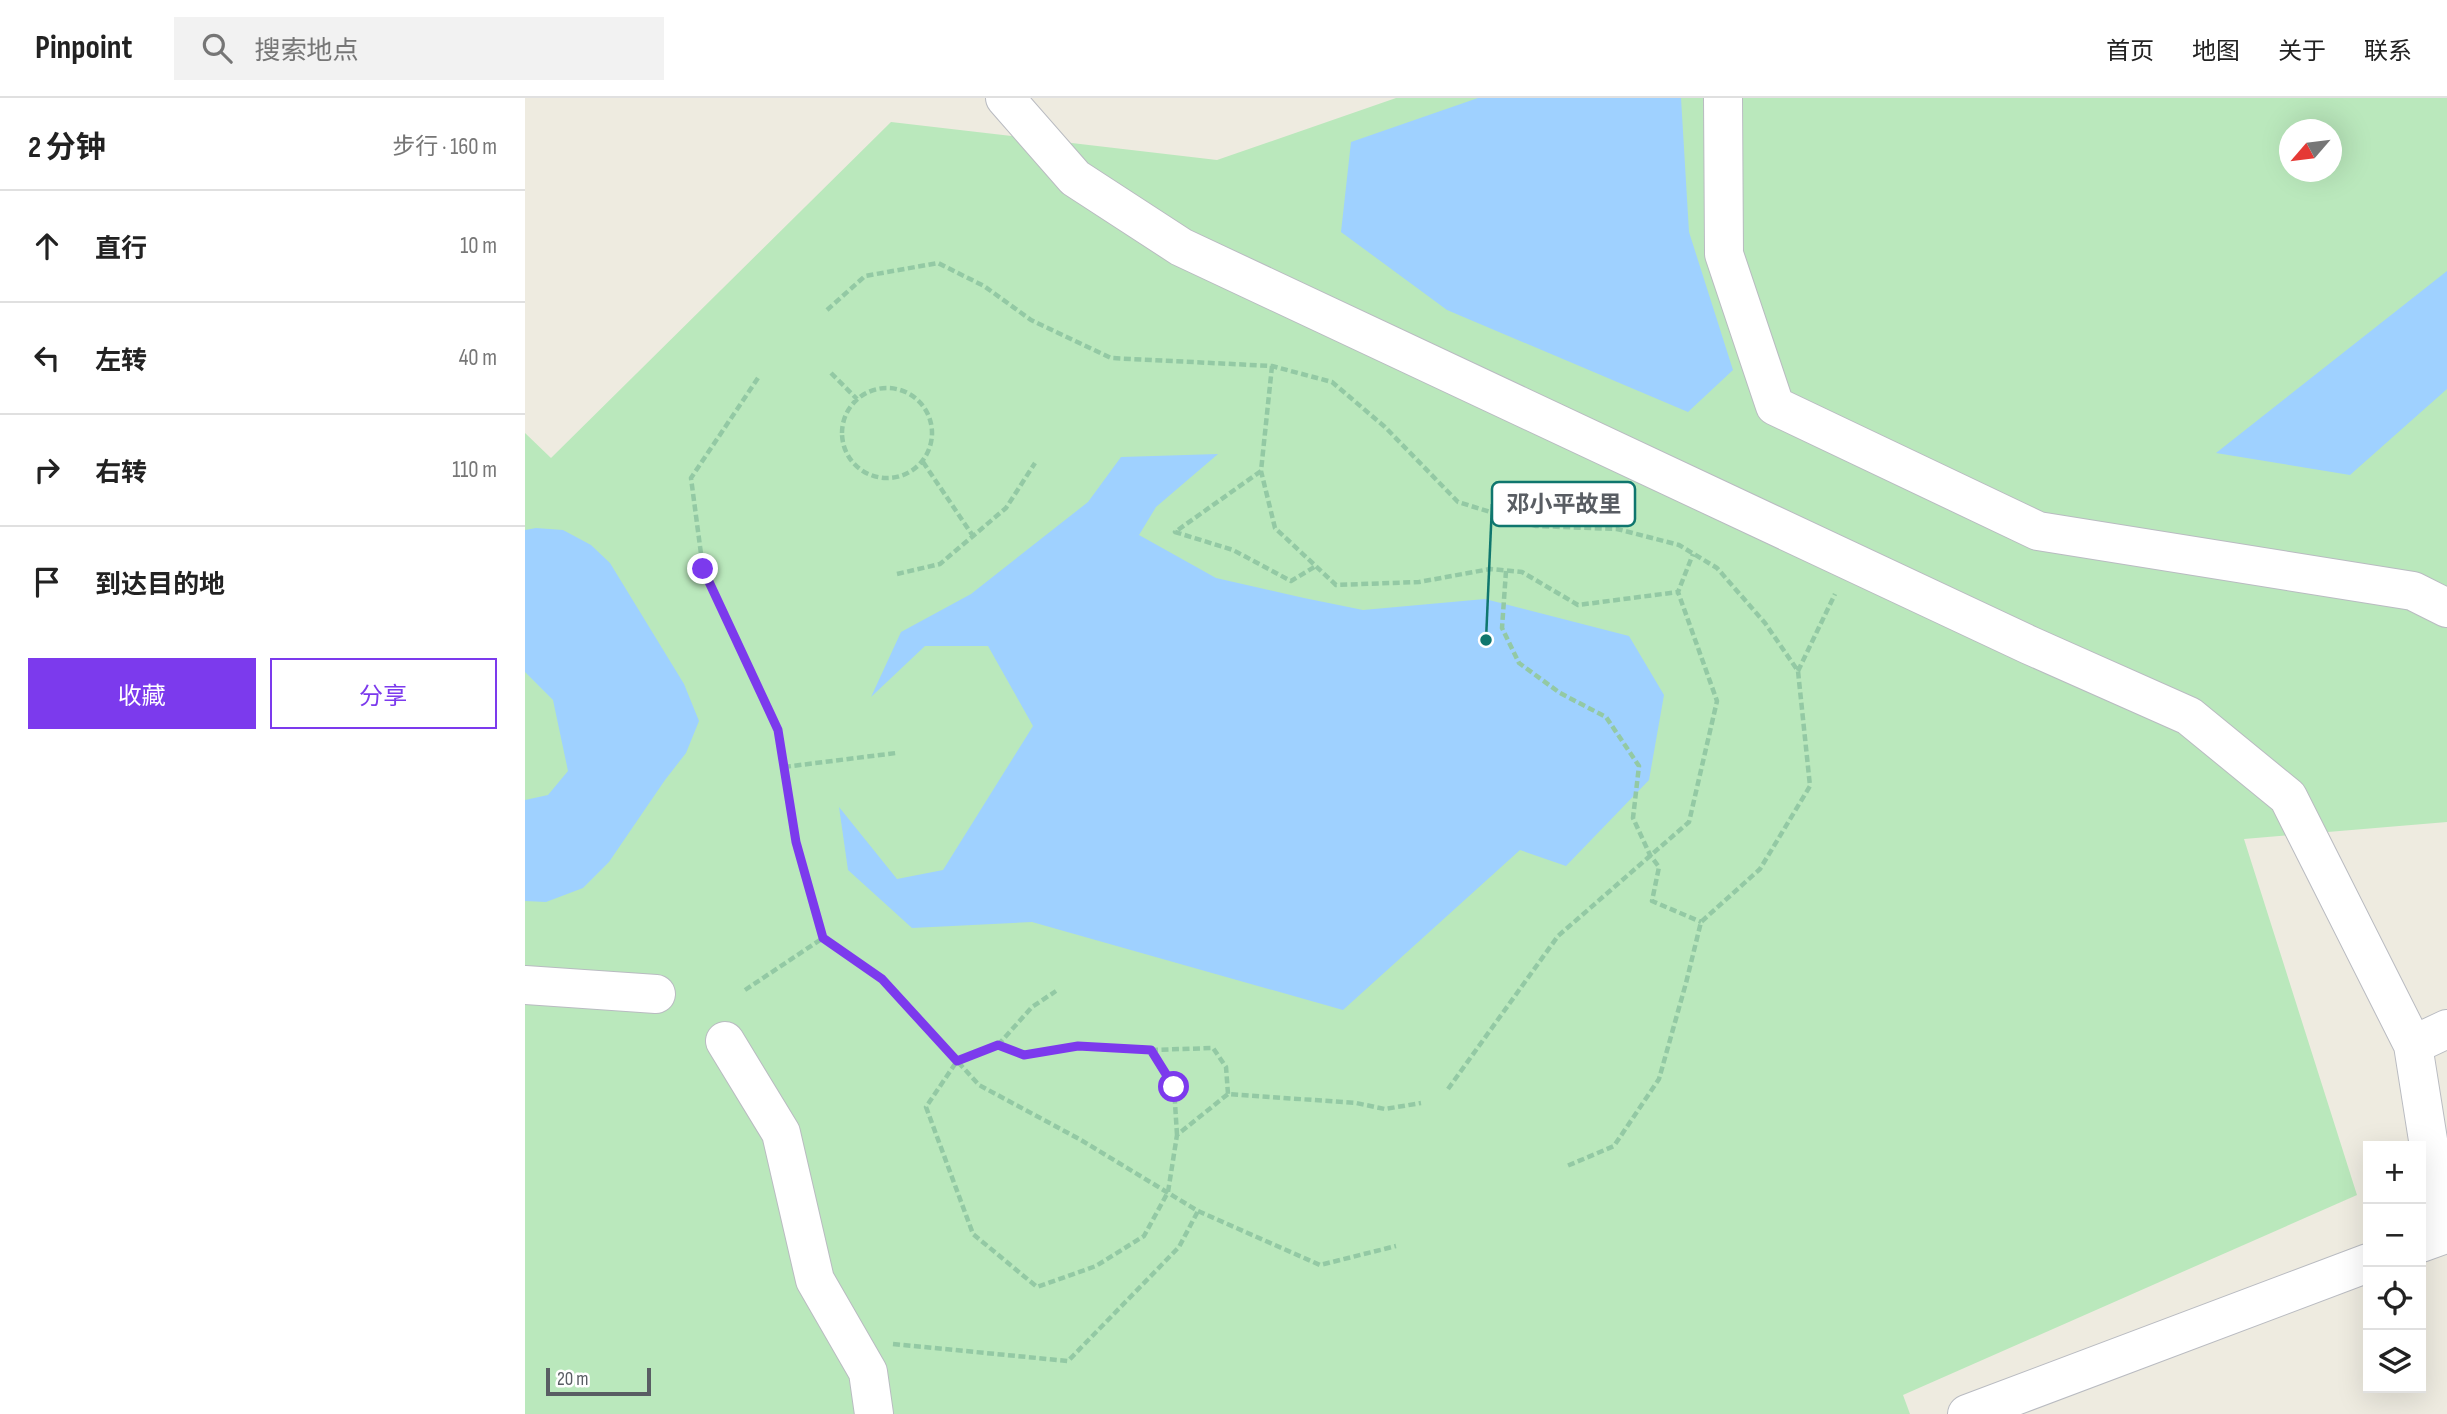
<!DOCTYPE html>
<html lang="zh">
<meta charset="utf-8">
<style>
body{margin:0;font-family:"Sofia Sans Condensed","Noto Sans SC",sans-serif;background:#f2f2f2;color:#222}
.controls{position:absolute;right:21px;bottom:21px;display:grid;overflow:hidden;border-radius:0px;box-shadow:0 7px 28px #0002}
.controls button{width:63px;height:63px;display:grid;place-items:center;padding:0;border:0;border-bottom:2px solid #e0e0e0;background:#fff;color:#222;font:35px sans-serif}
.compass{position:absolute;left:1754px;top:21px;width:63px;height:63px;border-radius:50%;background:#fff;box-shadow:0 7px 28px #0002;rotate:242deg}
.scale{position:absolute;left:21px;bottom:18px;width:105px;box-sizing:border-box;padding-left:7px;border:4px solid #595d63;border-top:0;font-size:19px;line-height:24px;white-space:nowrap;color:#595d63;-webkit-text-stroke:5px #fff;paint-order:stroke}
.stop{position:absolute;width:21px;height:21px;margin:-16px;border:5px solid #7c3aed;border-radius:50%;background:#fff}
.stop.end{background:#7c3aed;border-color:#fff;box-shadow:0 2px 7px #0008}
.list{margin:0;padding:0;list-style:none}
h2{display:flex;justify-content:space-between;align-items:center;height:91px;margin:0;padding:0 28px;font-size:30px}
h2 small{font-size:23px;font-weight:400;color:#767676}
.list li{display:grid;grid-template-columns:46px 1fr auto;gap:21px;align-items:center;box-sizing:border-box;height:112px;padding:0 28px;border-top:2px solid #e0e0e0}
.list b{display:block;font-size:26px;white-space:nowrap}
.list em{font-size:23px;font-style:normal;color:#767676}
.actions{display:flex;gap:14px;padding:21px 28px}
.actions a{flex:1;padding:16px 0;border:2px solid #7c3aed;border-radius:0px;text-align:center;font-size:24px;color:#7c3aed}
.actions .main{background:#7c3aed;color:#fff}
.icon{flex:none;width:38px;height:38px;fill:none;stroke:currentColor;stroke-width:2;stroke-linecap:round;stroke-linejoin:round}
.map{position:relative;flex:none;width:1922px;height:1316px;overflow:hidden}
header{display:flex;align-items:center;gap:42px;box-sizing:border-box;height:98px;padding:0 35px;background:#fff;border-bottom:2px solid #e0e0e0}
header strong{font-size:33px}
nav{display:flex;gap:38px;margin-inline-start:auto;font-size:24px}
.search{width:490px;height:63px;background:#f2f2f2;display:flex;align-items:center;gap:18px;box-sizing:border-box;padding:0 24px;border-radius:0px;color:#767676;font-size:26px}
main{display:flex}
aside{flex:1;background:#fff}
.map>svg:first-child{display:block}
.green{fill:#bae8bc;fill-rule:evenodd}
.water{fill:#9fd1ff}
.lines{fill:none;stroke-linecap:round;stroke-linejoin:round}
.minor-casing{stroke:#b9bbc1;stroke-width:40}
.path{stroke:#93c9a4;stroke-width:4.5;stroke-dasharray:7 3.5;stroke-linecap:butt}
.minor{stroke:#fff;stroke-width:38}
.route{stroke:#7c3aed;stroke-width:9}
.leader{fill:none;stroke:#0f766e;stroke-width:2.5}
.callout-dot{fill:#0f766e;stroke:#fff;stroke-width:2.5}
.callout{fill:#fff;stroke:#0f766e;stroke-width:2.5}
.callout-label{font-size:23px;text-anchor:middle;font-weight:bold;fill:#595d63}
</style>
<header>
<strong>Pinpoint</strong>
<div class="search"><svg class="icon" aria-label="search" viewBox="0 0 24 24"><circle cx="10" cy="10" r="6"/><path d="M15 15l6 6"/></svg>搜索地点</div>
<nav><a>首页</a><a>地图</a><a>关于</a><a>联系</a></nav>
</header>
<main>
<aside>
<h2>2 分钟<small>步行 · 160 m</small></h2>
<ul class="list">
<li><svg class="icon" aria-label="ahead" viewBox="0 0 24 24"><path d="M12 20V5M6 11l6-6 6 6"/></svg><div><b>直行</b></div><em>10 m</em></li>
<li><svg class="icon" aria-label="left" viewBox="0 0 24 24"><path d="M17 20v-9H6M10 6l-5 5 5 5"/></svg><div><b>左转</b></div><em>40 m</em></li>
<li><svg class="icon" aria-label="right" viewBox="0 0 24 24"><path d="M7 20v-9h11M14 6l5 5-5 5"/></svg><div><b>右转</b></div><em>110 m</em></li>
<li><svg class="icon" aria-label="arrive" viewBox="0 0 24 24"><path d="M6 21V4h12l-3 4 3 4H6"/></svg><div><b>到达目的地</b></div></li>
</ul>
<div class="actions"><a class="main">收藏</a><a>分享</a></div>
</aside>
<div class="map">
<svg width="1922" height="1316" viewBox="0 0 1922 1316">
<rect width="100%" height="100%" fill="#eeebe0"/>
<path class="green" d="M 871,0 L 1922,0 L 1922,724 L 1719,741 L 1832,1097 L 1378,1297 L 1385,1316 L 0,1316 L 0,335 L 26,360 L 366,24 L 692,62 ZM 1764,32 L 1806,32 L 1806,74 L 1764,74 Z"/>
<path class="water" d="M 953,0 L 1156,0 L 1164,134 L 1208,272 L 1163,314 L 922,212 L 816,134 L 826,44 Z
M 1922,173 L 1922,291 L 1825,377 L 1691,355 Z
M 693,356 L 631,409 L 614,437 L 691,480 L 779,500 L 838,512 L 960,501 L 1104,538 L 1139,597 L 1124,682 L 1041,768 L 995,752 L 818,912 L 507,824 L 387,830 L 323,772 L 314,709 L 372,781 L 418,772 L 508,628 L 463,548 L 400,548 L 346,599 L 376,534 L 446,496 L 563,404 L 596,359 Z
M 11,430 L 38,432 L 66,447 L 85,465 L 159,586 L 174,623 L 161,655 L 140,682 L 84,764 L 58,790 L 21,804 L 0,803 L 0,702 L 23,697 L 43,673 L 28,602 L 0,574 L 0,432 Z"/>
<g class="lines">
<g class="minor-casing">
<path id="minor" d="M 480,0 L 550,80 L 656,149 L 1504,547 L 1664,618 L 1763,699 L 1888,947 L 1922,931
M 1198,0 L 1199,156 L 1250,308 L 1513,433 L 1888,493 L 1922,510
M 0,887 L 131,896
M 200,943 L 256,1035 L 290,1182 L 343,1274 L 349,1316
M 1888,947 L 1918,1137 L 1896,1145
M 1442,1316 L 1843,1165"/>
</g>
<path class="path" d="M 302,212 L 340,178 L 413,165 L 459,188 L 506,222 L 586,260 L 747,268 L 807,284 L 860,329 L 933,404 L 1011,428 L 1092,431 L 1154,447 L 1192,470 L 1240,525 L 1273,573 L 1285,688 L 1235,771 L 1176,824 L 1161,885 L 1134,981 L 1089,1048 L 1042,1068
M 747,268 L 736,373 L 750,430 L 811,487 L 894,484 L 965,471 L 997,474 L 1053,507 L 1153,494
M 306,275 L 332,301
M 233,280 L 166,380 L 178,471 L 252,632 L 271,744 L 298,840 L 357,881 L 454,987 L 556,1042 L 673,1113 L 795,1167 L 871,1148
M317 335a45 45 0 1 1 90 0a45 45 0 1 1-90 0Z
M 398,364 L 448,438
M 736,373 L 650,434 L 708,452 L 766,483 L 791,468
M 981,473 L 977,530 L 994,565 L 1035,595 L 1081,619 L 1114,668 L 1108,720 L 1125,757 L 1134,769 L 1127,803 L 1176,824
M 372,476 L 415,466 L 481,410 L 510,365
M 1273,573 L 1310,496
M 259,669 L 371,655
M 220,892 L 298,840
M 473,947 L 507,909 L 531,893
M 626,952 L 688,950 L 701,969 L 703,996
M 923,991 L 1033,838 L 1164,724 L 1192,603 L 1153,494 L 1168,456
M 652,1037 L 649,989 L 626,952 L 553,948 L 499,957 L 473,947 L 432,963 L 401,1009 L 448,1136 L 512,1189 L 571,1168 L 619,1138 L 643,1094 L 652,1037 L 703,996 L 831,1005 L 860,1011 L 896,1005
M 368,1246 L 543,1263 L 654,1149 L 673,1113"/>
<use href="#minor" class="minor"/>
</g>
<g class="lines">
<path class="route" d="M 178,471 L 253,632 L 271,744 L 298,840 L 357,881 L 432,963 L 473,947 L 499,957 L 553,948 L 626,952 L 649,989"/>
</g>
<path class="leader" d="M961 542L967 406"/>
<circle class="callout-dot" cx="961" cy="542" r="7"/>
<rect class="callout" x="967" y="384" width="143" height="44" rx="7"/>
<g class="callout-label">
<text x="1039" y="414">邓小平故里</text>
</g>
</svg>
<div class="controls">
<button>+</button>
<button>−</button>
<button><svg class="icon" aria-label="locate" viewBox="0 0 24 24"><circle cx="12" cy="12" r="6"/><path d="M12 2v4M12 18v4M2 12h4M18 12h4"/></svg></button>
<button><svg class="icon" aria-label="layers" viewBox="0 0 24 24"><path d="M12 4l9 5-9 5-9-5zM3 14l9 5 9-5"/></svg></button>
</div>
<svg class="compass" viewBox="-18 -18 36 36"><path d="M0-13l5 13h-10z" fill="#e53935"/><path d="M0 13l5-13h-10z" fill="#767676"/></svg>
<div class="scale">20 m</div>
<div class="stop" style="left:649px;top:989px"></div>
<div class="stop end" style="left:178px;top:471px"></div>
</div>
</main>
